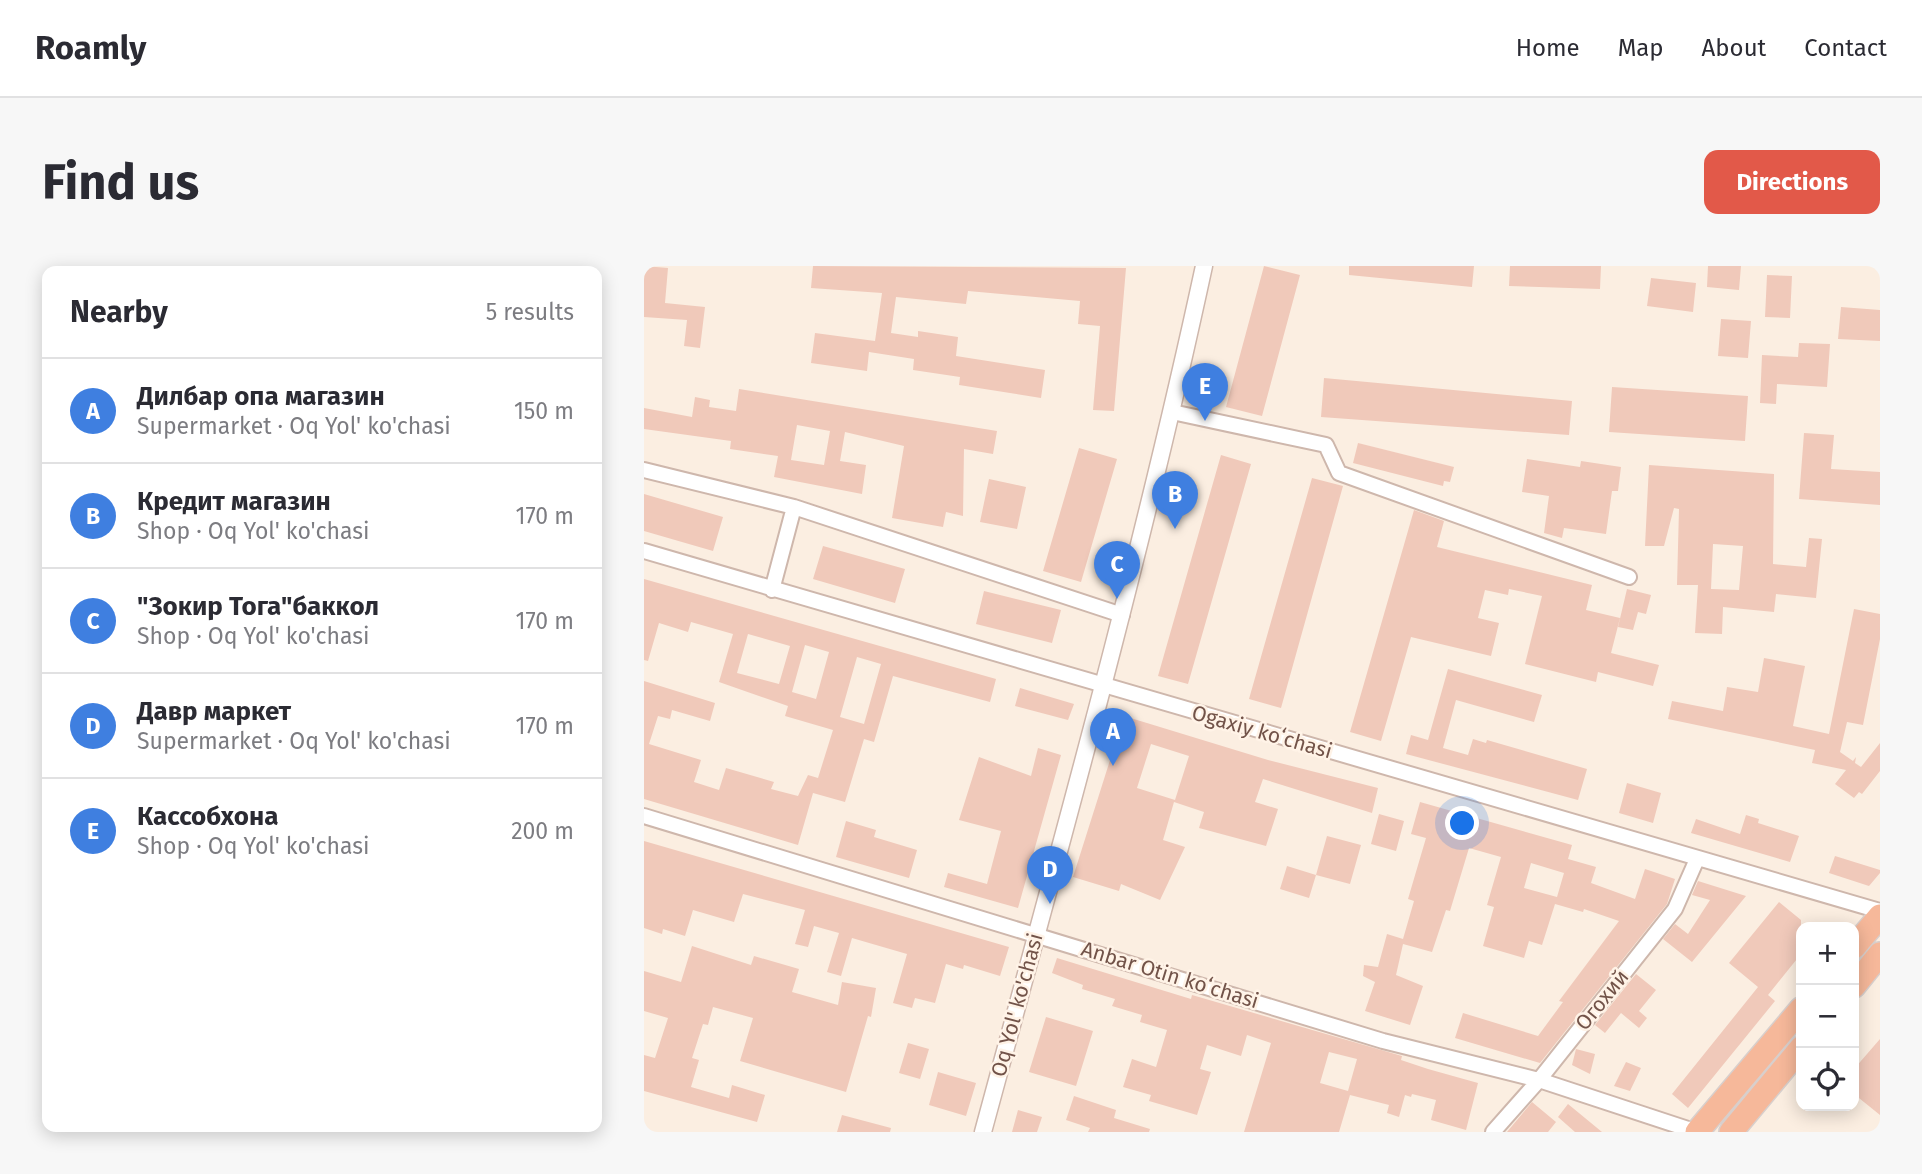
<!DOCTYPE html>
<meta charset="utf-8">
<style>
body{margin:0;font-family:"Fira Sans",sans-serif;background:#f7f7f7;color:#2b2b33}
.controls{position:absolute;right:21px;bottom:21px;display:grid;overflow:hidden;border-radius:14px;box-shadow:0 4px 18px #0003}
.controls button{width:63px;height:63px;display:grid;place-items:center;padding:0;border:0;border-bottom:2px solid #e1e1e2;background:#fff;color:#2b2b33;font:35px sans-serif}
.you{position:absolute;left:819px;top:558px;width:24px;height:24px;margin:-18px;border:5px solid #fff;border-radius:50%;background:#1a73e8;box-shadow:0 0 0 10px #1a73e833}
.badge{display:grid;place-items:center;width:46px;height:46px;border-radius:50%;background:#e25949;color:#fff;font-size:23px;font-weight:700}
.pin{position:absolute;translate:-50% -58px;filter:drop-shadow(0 2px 4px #0008)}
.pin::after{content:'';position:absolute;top:37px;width:24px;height:21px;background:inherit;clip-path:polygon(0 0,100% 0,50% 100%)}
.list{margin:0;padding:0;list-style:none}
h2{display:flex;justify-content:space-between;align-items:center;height:91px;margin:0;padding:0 28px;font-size:30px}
h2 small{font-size:23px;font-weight:400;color:#7c7c81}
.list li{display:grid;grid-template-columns:46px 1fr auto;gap:21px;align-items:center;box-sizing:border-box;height:105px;padding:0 28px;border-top:2px solid #e1e1e2}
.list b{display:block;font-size:26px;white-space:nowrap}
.list p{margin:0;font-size:23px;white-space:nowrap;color:#7c7c81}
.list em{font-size:23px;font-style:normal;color:#7c7c81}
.icon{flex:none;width:38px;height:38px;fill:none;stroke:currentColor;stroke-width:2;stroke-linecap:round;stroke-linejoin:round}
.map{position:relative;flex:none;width:1236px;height:866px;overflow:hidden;border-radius:14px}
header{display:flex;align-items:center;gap:42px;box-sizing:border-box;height:98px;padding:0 35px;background:#fff;border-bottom:2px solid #e1e1e2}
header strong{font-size:33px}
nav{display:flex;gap:38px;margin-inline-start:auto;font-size:24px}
.intro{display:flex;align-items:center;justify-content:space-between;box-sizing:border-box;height:168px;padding:0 42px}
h1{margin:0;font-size:49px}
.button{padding:18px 32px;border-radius:14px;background:#e25949;color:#fff;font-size:24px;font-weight:700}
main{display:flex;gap:42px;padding:0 42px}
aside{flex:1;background:#fff;border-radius:14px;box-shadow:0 4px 18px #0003}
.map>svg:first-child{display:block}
.building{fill:#f0c9ba;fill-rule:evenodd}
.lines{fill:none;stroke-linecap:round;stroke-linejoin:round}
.minor-casing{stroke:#ceb7ac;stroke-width:18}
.tertiary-casing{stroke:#ceb7ac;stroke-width:19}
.trunk-casing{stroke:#d8cfcc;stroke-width:26}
.minor{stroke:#fff;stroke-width:14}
.tertiary{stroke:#fff;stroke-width:16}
.trunk{stroke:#f6b89a;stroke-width:23}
.labels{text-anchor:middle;stroke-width:5;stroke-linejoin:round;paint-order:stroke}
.street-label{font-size:21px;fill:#725349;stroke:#fff3e7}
</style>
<header>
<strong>Roamly</strong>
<nav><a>Home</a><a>Map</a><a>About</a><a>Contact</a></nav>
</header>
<div class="intro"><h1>Find us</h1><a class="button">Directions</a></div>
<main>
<aside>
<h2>Nearby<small>5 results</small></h2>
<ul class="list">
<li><span class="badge" style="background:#3f7fe0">A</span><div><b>Дилбар опа магазин</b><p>Supermarket · Oq Yol' ko'chasi</p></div><em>150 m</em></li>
<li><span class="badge" style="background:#3f7fe0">B</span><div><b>Кредит магазин</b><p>Shop · Oq Yol' ko'chasi</p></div><em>170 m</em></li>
<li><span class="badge" style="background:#3f7fe0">C</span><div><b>&quot;Зокир Тога&quot;баккол</b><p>Shop · Oq Yol' ko'chasi</p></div><em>170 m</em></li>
<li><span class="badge" style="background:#3f7fe0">D</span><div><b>Давр маркет</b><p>Supermarket · Oq Yol' ko'chasi</p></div><em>170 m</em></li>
<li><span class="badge" style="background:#3f7fe0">E</span><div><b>Кассобхона</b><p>Shop · Oq Yol' ko'chasi</p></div><em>200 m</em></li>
</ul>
</aside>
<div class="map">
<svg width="1236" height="866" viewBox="0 0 1236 866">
<rect width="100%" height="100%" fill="#fbeee1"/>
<path class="building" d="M 0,0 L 24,2 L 21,37 L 61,41 L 56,82 L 40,80 L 43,54 L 0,51 Z
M 169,0 L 482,2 L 470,145 L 449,144 L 456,60 L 434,58 L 436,35 L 324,25 L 322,38 L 252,31 L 247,67 L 274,71 L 274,65 L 314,71 L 312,90 L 401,104 L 397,132 L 315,119 L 316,111 L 269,104 L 270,93 L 225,86 L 223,105 L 167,97 L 171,67 L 231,75 L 238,27 L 167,22 Z
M 620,0 L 656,9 L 618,150 L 582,141 Z
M 705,0 L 830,0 L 828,21 L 705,9 Z
M 866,0 L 957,0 L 956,23 L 865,20 Z
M 1064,0 L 1097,0 L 1095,24 L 1063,21 Z
M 1123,9 L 1148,10 L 1146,52 L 1121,51 Z
M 1007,12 L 1052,17 L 1049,46 L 1003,40 Z
M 1197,41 L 1236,44 L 1236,75 L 1194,73 Z
M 1077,53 L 1107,55 L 1104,92 L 1074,90 Z
M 1155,77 L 1186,78 L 1183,121 L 1133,118 L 1132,138 L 1116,137 L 1118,89 L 1154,91 Z
M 680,112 L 928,135 L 925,169 L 677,151 Z
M 968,121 L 1104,130 L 1101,175 L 965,166 Z
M 95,123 L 353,165 L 349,188 L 320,183 L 319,250 L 302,246 L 299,261 L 248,252 L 260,180 L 201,166 L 196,195 L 222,199 L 218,228 L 130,211 L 134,190 L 86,183 L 87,175 L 0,163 L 0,142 L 48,151 L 51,131 L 66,134 L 65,141 L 92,145 ZM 153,159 L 186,165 L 180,199 L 147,194 Z
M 1160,167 L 1190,169 L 1187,203 L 1236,206 L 1236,239 L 1155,233 Z
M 714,177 L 810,201 L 806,216 L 800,215 L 799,220 L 709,197 Z
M 435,182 L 473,193 L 437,316 L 399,305 Z
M 577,189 L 607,198 L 544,418 L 514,410 Z
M 883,193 L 936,201 L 937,195 L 977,201 L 974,225 L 968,225 L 962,268 L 920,262 L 918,272 L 900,267 L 905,230 L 878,226 Z
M 1005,199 L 1130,208 L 1129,298 L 1162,301 L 1165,272 L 1178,273 L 1172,332 L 1132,328 L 1130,346 L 1079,341 L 1078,368 L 1051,367 L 1054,319 L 1033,319 L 1035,243 L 1030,242 L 1020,280 L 1001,280 ZM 1069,278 L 1099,280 L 1095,324 L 1067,323 Z
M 668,212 L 699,220 L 637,442 L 605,433 Z
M 345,213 L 382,221 L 373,263 L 336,256 Z
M 0,228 L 79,251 L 69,285 L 0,265 Z
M 770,244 L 800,255 L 793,281 L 948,319 L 942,344 L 976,352 L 967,387 L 1015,399 L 1009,420 L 954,406 L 952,416 L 881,398 L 898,330 L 865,323 L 864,329 L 841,324 L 834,352 L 855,357 L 847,390 L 767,371 L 737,475 L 706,466 Z
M 179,280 L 261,303 L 251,337 L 169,313 Z
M 0,313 L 352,413 L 346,436 L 249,410 L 230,476 L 220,473 L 201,536 L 169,527 L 154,579 L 0,533 L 0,415 L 71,437 L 66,455 L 28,444 L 26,453 L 14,450 L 5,478 L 57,494 L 50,516 L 75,524 L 82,502 L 130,516 L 127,523 L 154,530 L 164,509 L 174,512 L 189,464 L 141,450 L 144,440 L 75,416 L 89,368 L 47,356 L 44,366 L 15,357 L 4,395 L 0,394 ZM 104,368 L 146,380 L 135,418 L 93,407 ZM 161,379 L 185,386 L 172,433 L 148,426 ZM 213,391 L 237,398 L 220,458 L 196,451 Z
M 983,323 L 1007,329 L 1002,348 L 994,346 L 989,364 L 974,361 Z
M 340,325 L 417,344 L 408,377 L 332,358 Z
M 1210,343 L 1236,348 L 1236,373 L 1219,459 L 1203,456 L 1196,486 L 1209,495 L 1212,491 L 1211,497 L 1217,501 L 1236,477 L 1236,505 L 1218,528 L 1215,526 L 1210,532 L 1191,518 L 1202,504 L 1168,497 L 1171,484 L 1024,453 L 1028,435 L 1079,445 L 1083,421 L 1114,426 L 1120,392 L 1161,400 L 1149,460 L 1185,468 Z
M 804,403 L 898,429 L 890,456 L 812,434 L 799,482 L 824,489 L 829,473 L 842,477 L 843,474 L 943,503 L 934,534 L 762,488 L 767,469 L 784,474 Z
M 376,422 L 430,438 L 424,454 L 371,440 Z
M 480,450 L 624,494 L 734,522 L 728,547 L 619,513 L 611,536 L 634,543 L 622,580 L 555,562 L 560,546 L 530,536 L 519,574 L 541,581 L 516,634 L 477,618 L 475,625 L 429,611 ZM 507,478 L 545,490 L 531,534 L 493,522 Z
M 394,482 L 417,489 L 374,642 L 300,621 L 304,607 L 343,618 L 357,565 L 315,554 L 335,491 L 387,510 Z
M 983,517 L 1017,527 L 1009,557 L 975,547 Z
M 776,536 L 928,579 L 924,593 L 952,601 L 947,617 L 991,633 L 1001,603 L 1031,613 L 1023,638 L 896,797 L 811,772 L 819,747 L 894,770 L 919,736 L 915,735 L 975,655 L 940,643 L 939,646 L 911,638 L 898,679 L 885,675 L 880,692 L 839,680 L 850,641 L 843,639 L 857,591 L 825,582 L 806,645 L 802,644 L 788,686 L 759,678 L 752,709 L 779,720 L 766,759 L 721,745 L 731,716 L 719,710 L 720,699 L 734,701 L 743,668 L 759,673 L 770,635 L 764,633 L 782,572 L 767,568 ZM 887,597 L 920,607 L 913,631 L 880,622 Z
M 735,548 L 760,555 L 752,585 L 727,578 Z
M 1102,549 L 1115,553 L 1114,557 L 1155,570 L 1146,596 L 1047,567 L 1052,553 L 1096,568 Z
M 202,555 L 232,564 L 230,571 L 273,584 L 265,612 L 192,591 Z
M 683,570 L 717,579 L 706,618 L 672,609 Z
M 0,575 L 365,681 L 356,710 L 320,699 L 319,703 L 302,698 L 291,737 L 271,732 L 268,742 L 249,737 L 263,688 L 208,672 L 197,710 L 183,706 L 195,667 L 170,660 L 164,681 L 151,678 L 161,644 L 99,628 L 90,656 L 49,644 L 41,670 L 19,663 L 18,668 L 0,662 Z
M 1191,590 L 1236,604 L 1236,607 L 1225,620 L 1185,607 Z
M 643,600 L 672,609 L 665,632 L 636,623 Z
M 1054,615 L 1102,630 L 1048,696 L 1019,673 L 1031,658 L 1044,668 L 1066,634 L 1048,629 Z
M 1135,636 L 1157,654 L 1157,688 L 1124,729 L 1131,735 L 1044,842 L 1028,828 L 1114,721 L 1085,697 Z
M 48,680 L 107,699 L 110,690 L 155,703 L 148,726 L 194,739 L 198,716 L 232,722 L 227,751 L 224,750 L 202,826 L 96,795 L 109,752 L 69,741 L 64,759 L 59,758 L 48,792 L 55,794 L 47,821 L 85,832 L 88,819 L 121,829 L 113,856 L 0,825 L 0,789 L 11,792 L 24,752 L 0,745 L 0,705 L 37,716 Z
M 413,692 L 547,733 L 548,729 L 758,790 L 757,794 L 784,803 L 834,817 L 822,864 L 787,854 L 792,834 L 768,828 L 767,831 L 761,829 L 755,851 L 743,847 L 745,839 L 706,829 L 695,866 L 600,866 L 627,777 L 603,769 L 597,790 L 563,779 L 556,803 L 567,806 L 553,849 L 505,835 L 507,829 L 479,821 L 488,793 L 512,801 L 523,764 L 496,756 L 498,749 L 468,740 L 471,733 L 438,723 L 439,719 L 408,707 ZM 685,786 L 713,793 L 704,825 L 676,817 Z
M 992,708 L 1012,724 L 995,745 L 1003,752 L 995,762 L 977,747 L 961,767 L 951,759 Z
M 402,751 L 449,765 L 432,820 L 385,806 Z
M 1236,773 L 1236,849 L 1210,828 L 1210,803 Z
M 264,777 L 285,783 L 276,813 L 255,807 Z
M 932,783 L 951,788 L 946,808 L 928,799 Z
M 982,796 L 997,802 L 986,825 L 970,820 Z
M 294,806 L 332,817 L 322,850 L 285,839 Z
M 430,830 L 472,844 L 470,852 L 506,863 L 505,866 L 444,866 L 446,862 L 422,854 Z
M 888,836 L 912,856 L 904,866 L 863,866 Z
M 924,838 L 958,866 L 931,866 L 914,851 Z
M 374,844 L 398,851 L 393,866 L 368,866 Z
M 198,849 L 247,862 L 246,866 L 193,866 Z"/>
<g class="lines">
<g class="minor-casing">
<path id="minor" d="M 528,146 L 682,179 L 695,207 L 985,311
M 0,204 L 150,241 L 478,349
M 0,285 L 1236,645
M 128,324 L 150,241
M 0,550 L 739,775 L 895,814 L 1053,866
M 849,866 L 895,814 L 1031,643 L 1053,593"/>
</g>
<g class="tertiary-casing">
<path id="tertiary" d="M 339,866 C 417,578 497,292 560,0"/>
</g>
<g class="trunk-casing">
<path id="trunk" d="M 1210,681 L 1236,650
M 1210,720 L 1236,688
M 1053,866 L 1157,743
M 1087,866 L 1157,782"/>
</g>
<use href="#minor" class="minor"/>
<use href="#tertiary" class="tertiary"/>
<use href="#trunk" class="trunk"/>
</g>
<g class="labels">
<g class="street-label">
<text transform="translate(618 466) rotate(16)" y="7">Ogaxiy koʻchasi</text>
<text transform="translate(526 709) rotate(17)" y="7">Anbar Otin koʻchasi</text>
<text transform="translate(958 734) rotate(-51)" y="7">Огохий</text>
<text transform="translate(373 739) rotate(-75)" y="7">Oq Yol' ko'chasi</text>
</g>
</g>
</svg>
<div class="controls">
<button>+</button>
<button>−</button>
<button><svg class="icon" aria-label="locate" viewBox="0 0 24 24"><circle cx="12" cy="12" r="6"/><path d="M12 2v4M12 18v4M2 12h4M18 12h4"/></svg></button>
</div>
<div class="you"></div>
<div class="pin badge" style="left:469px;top:500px;background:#3f7fe0">A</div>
<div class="pin badge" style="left:531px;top:263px;background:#3f7fe0">B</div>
<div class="pin badge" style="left:473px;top:333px;background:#3f7fe0">C</div>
<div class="pin badge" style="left:406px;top:638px;background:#3f7fe0">D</div>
<div class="pin badge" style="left:561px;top:155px;background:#3f7fe0">E</div>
</div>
</main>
